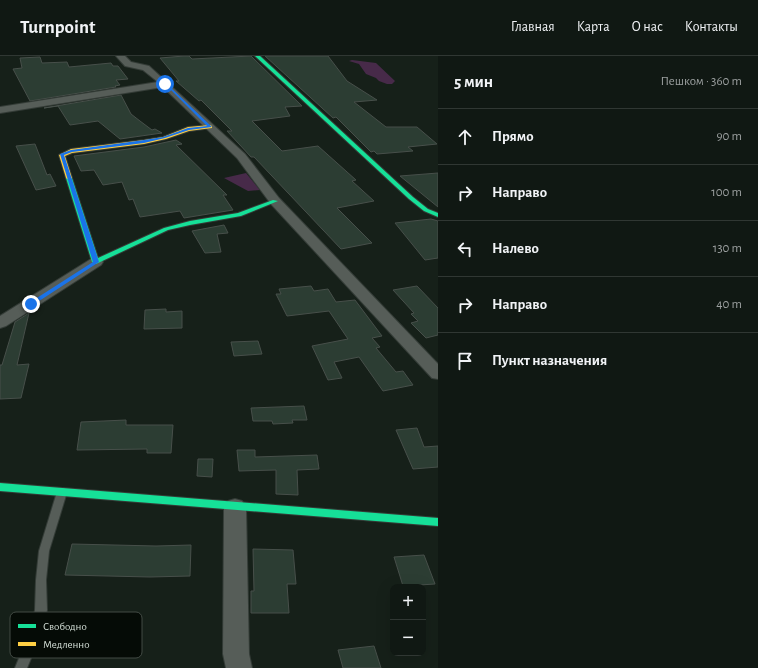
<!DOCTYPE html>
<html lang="ru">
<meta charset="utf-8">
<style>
body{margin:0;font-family:"Alegreya Sans",sans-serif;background:#1e2521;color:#f1f3f6}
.controls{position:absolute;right:12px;bottom:12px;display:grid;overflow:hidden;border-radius:8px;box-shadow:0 4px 16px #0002}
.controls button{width:36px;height:36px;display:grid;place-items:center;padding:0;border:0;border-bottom:1px solid #303733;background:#101813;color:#f1f3f6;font:20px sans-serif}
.stop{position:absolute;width:12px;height:12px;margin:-9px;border:3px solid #1a73e8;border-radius:50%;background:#fff}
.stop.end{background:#1a73e8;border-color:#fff;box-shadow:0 1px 4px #0008}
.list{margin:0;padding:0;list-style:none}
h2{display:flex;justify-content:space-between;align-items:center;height:52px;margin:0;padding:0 16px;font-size:17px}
h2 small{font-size:13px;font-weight:400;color:#9ca0a0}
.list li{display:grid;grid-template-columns:26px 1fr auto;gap:12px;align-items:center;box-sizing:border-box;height:56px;padding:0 16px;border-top:1px solid #303733}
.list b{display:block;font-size:15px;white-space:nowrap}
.list em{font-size:13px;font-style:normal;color:#9ca0a0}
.icon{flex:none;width:22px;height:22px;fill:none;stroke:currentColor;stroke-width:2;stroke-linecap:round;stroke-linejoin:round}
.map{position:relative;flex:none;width:438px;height:612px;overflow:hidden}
header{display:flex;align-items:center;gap:24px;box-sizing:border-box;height:56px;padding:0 20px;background:#101813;border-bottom:1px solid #303733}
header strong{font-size:19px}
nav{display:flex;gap:22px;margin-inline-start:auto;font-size:14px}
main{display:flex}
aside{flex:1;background:#101813}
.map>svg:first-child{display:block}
.green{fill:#472a49}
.building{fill:#2c3d33;stroke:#474f4a}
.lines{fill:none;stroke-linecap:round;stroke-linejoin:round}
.lane-casing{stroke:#343c37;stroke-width:2}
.street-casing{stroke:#343c37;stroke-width:2}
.fast-casing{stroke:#343c37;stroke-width:2}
.slow-casing{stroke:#343c37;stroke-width:2}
.lane{fill:#565d58;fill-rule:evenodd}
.street{fill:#565d58;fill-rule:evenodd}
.fast{fill:#16e098;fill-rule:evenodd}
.slow{fill:#ffcf43;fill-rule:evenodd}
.route{fill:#1a73e8}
.key{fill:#050b06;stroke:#434b45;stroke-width:1}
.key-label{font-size:11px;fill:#d4dfd7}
</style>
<header>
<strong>Turnpoint</strong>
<nav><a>Главная</a><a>Карта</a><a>О нас</a><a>Контакты</a></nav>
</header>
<main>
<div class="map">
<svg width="438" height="612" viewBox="0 0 438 612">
<rect width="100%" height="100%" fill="#162019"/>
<path class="green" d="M 352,4 L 376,7 L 395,25 L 392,28 L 387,28 L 379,25 L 376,22 L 366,18 L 359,8 L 349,5 Z
M 246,117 L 260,134 L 248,135 L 224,122 Z"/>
<path class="building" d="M 184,0 L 189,0 L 192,3 L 251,0 L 302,50 L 285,51 L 290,60 L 252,65 L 282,95 L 318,90 L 356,124 L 352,125 L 374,145 L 337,152 L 372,187 L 341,193 L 254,101 L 251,101 L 227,75 L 232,75 L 201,44 L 199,45 L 176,25 L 179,25 L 160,2 Z
M 265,0 L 328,0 L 347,25 L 377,44 L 354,46 L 386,71 L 417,71 L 437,88 L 408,91 L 413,95 L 377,98 L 374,95 L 371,96 L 336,61 L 333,62 Z
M 40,1 L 42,7 L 67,6 L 69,11 L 111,7 L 113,10 L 118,10 L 128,23 L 116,24 L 120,29 L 115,30 L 116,31 L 30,45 L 13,13 L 22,12 L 20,2 Z
M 121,39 L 131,58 L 140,65 L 152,74 L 155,73 L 162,77 L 120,83 L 98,65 L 70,69 L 58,50 L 44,52 Z
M 176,84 L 182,88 L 176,89 L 227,139 L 223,139 L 233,154 L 184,162 L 180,155 L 140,161 L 133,143 L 129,144 L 122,126 L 103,129 L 94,114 L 81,115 L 74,100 L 144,91 Z
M 35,88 L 47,119 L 50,118 L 56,130 L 36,134 L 16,90 Z
M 438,117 L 438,151 L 400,120 Z
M 431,163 L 438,165 L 438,202 L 425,204 L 395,167 Z
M 224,169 L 228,177 L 217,178 L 221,196 L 205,197 L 192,175 Z
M 311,230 L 314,235 L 328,233 L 336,246 L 355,244 L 382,280 L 372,282 L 380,291 L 376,292 L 396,316 L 403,315 L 413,329 L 383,335 L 359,301 L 334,306 L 342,322 L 328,324 L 312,290 L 348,283 L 329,255 L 287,260 L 276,238 L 281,238 L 279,233 Z
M 417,230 L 438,252 L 438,279 L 426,282 L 411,267 L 418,265 L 411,258 L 414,257 L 393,234 Z
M 166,253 L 166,256 L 182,255 L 182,272 L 144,273 L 145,254 Z
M 29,257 L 17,309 L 29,308 L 21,342 L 0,343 L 0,309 L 2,309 L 15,266 Z
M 258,285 L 262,298 L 234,300 L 231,286 Z
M 304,350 L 307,364 L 292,364 L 293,367 L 273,368 L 272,365 L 253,365 L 251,352 Z
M 126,364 L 126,369 L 173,369 L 171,397 L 147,397 L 147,393 L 77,394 L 81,366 Z
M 417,372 L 424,391 L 438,390 L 438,411 L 413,413 L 396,374 Z
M 237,394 L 255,394 L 255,401 L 317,399 L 319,413 L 297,414 L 298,439 L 276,438 L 276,414 L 239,415 Z
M 198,403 L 213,403 L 212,421 L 197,420 Z
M 72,488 L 156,490 L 191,489 L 190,520 L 150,521 L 65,519 Z
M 253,493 L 293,494 L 296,528 L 287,528 L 289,557 L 251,557 L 251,535 L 254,535 Z
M 424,499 L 435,528 L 403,530 L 394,501 Z
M 374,590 L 381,612 L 343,612 L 338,594 Z"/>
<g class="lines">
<g class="lane-casing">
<path id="lane" d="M 62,432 L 65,433 L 67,436 L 49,495 L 46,524 L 47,554 L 43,573 L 27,612 L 15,612 L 31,573 L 35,554 L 36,524 L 39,495 L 57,436 L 59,433 Z"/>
</g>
<g class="street-casing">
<path id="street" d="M 116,0 L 125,0 L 131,6 L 149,10 L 245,98 L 279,142 L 438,308 L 438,323 L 432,322 L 271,148 L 237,102 L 163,31 L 0,57 L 0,51 L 158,26 L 143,14 L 125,10 Z
M 96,202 L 101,203 L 103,206 L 101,209 L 6,270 L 0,272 L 0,260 L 91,203 Z
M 235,443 L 242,445 L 246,451 L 249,598 L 252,612 L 226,612 L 223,598 L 224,451 L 228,445 Z"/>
</g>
<g class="fast-casing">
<path id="fast" d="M 255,0 L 260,0 L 413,141 L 428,153 L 438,157 L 438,161 L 424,155 L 409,143 Z
M 69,120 L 72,122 L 98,202 L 164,172 L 190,165 L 238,157 L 273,144 L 278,145 L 241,160 L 190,169 L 168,174 L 96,208 L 92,206 L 66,122 Z
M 0,427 L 438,462 L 438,470 L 0,435 Z"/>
</g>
<g class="slow-casing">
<path id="slow" d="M 210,69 L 212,70 L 212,72 L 189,75 L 166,83 L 144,88 L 72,97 L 65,100 L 72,122 L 69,124 L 66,122 L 59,99 L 71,93 L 144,84 L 163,81 L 188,71 Z"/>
</g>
<use href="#lane" class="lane"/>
<use href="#street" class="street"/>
<use href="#fast" class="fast"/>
<use href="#slow" class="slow"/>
</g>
<path class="route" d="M 164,27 L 166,27 L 212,71 L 189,74 L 165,82 L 144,87 L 72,96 L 64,99 L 99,206 L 33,249 L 29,249 L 29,247 L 93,206 L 60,98 L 71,94 L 144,84 L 163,81 L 188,72 L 207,70 Z"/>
<rect x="10" y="556" width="132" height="46" rx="6" class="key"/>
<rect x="18" y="568" width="18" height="4" fill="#16e098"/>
<rect x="18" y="586" width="18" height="4" fill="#ffcf43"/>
<g class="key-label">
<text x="43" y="574">Свободно</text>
<text x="43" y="592">Медленно</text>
</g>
</svg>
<div class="controls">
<button>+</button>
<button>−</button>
</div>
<div class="stop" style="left:165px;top:28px"></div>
<div class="stop end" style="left:31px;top:248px"></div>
</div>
<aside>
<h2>5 мин<small>Пешком · 360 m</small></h2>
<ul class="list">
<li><svg class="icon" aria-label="ahead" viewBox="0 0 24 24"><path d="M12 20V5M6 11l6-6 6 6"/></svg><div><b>Прямо</b></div><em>90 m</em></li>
<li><svg class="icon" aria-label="right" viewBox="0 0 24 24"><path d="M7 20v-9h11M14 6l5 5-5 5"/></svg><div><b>Направо</b></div><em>100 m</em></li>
<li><svg class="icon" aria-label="left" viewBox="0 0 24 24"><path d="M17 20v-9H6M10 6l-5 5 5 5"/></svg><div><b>Налево</b></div><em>130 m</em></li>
<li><svg class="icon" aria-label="right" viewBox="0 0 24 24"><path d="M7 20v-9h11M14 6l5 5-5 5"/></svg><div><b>Направо</b></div><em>40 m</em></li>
<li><svg class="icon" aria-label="arrive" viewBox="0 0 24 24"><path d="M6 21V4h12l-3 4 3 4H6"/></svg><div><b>Пункт назначения</b></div></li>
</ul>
</aside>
</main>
